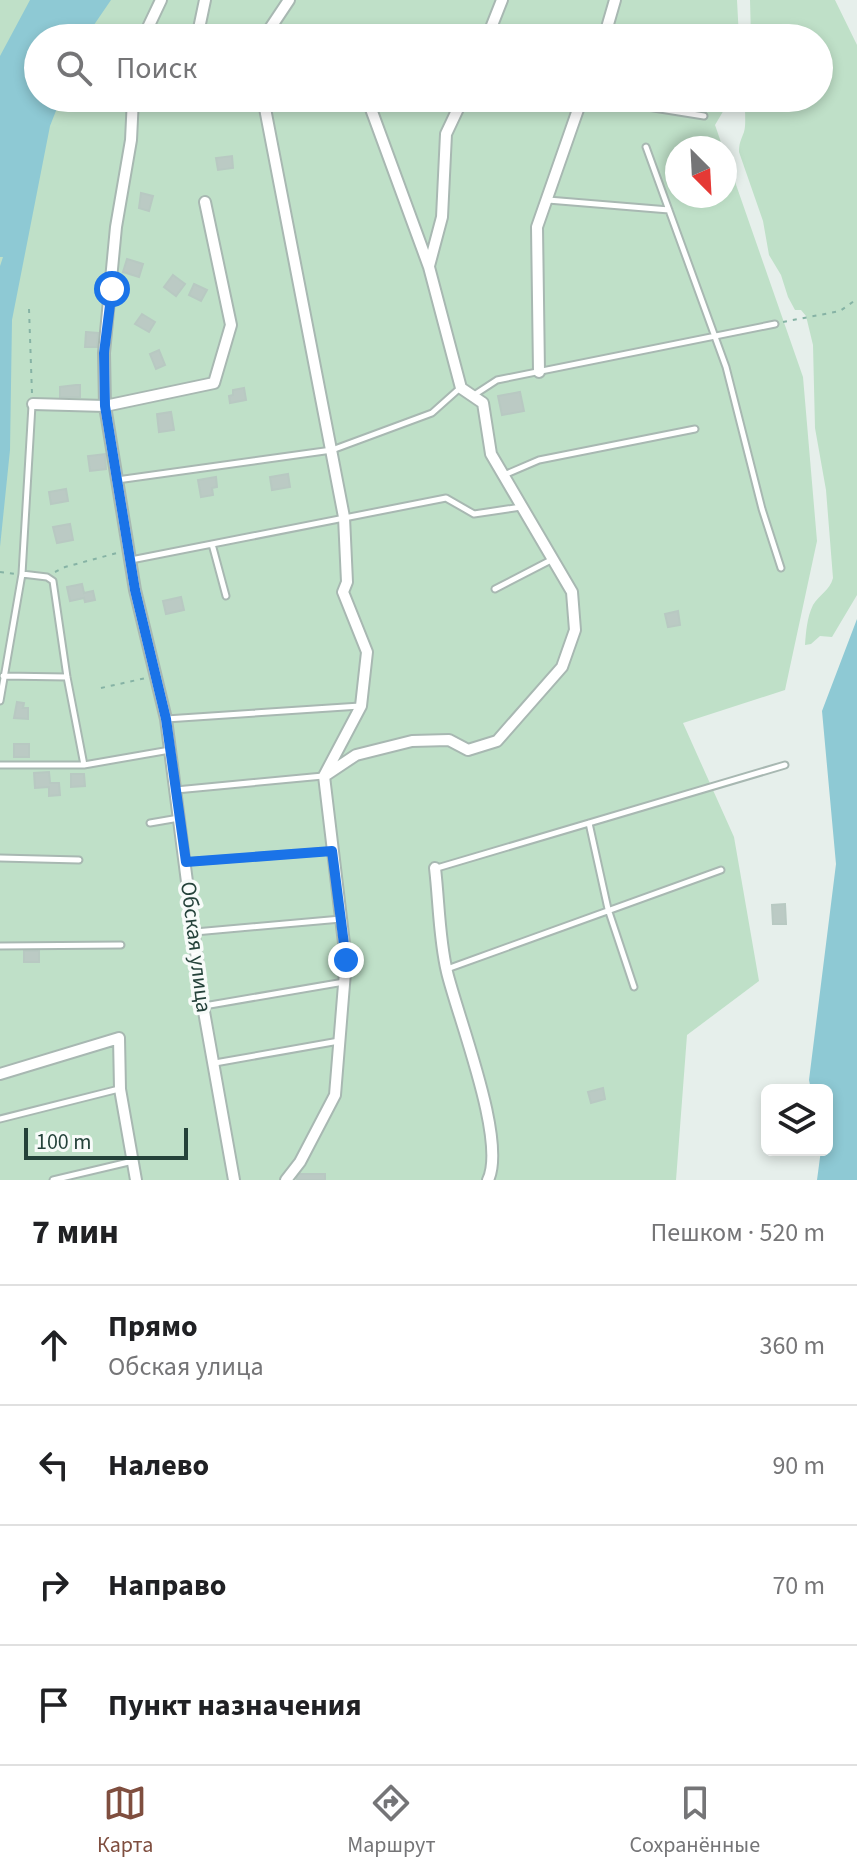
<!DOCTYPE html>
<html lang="ru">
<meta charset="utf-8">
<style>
body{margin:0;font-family:"Source Sans 3",sans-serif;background:#f2f2f2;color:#202124}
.controls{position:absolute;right:24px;bottom:24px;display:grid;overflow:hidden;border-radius:12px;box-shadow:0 4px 12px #0003}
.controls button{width:72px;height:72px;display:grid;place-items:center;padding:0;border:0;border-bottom:2px solid #e0e0e0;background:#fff;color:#202124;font:40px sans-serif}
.compass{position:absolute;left:665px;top:136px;width:72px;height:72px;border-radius:50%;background:#fff;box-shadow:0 4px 12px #0003;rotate:156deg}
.scale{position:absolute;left:24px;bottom:20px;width:164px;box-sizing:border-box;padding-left:8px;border:4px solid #24423a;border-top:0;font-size:22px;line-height:28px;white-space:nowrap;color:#24423a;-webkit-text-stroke:6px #f7fbf9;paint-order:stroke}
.stop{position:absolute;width:24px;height:24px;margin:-18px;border:6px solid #1a73e8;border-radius:50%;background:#fff}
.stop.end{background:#1a73e8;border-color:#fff;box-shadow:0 2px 8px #0008}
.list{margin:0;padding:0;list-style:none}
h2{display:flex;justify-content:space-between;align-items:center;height:104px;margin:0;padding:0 32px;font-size:34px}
h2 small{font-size:26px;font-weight:400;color:#757577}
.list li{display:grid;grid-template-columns:52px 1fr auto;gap:24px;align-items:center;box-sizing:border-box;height:120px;padding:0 32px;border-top:2px solid #e0e0e0}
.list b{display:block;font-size:30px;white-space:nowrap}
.list p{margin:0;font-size:26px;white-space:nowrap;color:#757577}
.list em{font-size:26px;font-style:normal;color:#757577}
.icon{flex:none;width:44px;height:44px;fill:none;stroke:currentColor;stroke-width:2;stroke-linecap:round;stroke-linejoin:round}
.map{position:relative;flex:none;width:857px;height:1180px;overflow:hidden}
.search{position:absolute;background:#fff;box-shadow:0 4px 12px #0003;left:24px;right:24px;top:24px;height:88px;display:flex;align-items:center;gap:20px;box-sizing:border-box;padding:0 28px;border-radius:44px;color:#757577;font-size:30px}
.sheet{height:584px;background:#fff}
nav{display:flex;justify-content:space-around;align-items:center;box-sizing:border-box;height:112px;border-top:2px solid #e0e0e0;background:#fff;font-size:22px;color:#757577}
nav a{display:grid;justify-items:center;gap:4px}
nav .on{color:#7f4e3f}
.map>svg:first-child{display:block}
.green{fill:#bfe0c8}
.water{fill:#8ec9d4}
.building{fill:#bbcac4;stroke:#b8c9c2;stroke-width:2}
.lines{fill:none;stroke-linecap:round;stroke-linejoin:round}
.service-casing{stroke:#a8b8b2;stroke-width:9}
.minor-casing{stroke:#a8b8b2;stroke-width:14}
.path{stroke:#86b3a5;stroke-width:2;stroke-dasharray:4 6;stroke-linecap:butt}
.service{stroke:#fff;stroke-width:5}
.minor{stroke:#fff;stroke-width:10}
.route{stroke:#1a73e8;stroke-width:10}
.labels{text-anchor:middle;stroke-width:7;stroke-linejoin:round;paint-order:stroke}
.street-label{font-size:22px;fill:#24423a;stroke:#f7fbf9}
</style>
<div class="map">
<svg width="857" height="1180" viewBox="0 0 857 1180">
<rect width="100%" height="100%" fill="#e6efeb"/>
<path class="green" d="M 0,0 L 737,0 L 739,38 L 38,38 L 38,98 L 731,98 L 715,125 L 723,148 L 677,148 L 677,196 L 725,196 L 725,153 L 803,377 L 817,541 L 785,690 L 683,723 L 734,837 L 759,981 L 687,1035 L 676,1180 L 0,1180 Z
M 750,0 L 835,0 L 857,45 L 857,595 L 832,637 L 820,636 L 811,644 L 805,645 C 806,632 807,617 813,605 C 819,595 830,590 833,578 L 826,490 L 815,428 L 813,345 L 806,316 L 801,310 L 795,310 L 788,297 L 781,275 L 769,255 L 763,221 L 739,152 C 739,143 741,140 744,132 C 747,121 743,110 747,98 L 819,98 L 819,38 L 751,38 Z"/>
<path class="water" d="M 30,0 L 111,0 L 85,38 L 38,38 L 38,98 L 61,98 L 50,126 L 12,320 L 10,450 L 0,547 L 0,266 L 3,257 L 0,257 L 0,56 Z
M 857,619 L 857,1180 L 817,1180 L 821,1150 L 827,1150 L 827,1090 L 811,1090 L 809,1080 L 836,864 L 822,711 Z"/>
<path class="building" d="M 232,156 L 233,168 L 218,170 L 216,158 Z
M 141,193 L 153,196 L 149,211 L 139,208 Z
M 127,259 L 143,264 L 139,277 L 123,272 Z
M 173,275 L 185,284 L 176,296 L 164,287 Z
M 194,284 L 207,290 L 201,301 L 189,295 Z
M 142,314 L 155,322 L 149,332 L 135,324 Z
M 86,332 L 98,333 L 97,347 L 85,347 Z
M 159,350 L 165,365 L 156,369 L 150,354 Z
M 76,385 L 80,385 L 80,397 L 60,397 L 60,387 Z
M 244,388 L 246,400 L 230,403 L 229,396 L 233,395 L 233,390 Z
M 520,392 L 524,411 L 502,415 L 498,396 Z
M 171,412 L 174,430 L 159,432 L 157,414 Z
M 105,454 L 106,469 L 90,471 L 88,456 Z
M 288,474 L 290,487 L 272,490 L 270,477 Z
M 216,477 L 217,487 L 212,488 L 213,495 L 201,497 L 198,480 Z
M 66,489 L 68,501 L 51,504 L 49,492 Z
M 70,524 L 73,540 L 57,543 L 53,527 Z
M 82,584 L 84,593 L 93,591 L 95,600 L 85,602 L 84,598 L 70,601 L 67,587 Z
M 181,597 L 184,610 L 166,614 L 163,601 Z
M 678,611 L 680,625 L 668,627 L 665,614 Z
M 17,702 L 24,703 L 23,708 L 28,708 L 28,719 L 14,718 Z
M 14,744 L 29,744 L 29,757 L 14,757 Z
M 49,772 L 50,783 L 59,783 L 60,795 L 49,796 L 49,787 L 35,788 L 34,773 Z
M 71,774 L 84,774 L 85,786 L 71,787 Z
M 785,904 L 786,924 L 773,924 L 772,905 Z
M 24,951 L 39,951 L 39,962 L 24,962 Z
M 603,1088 L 605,1099 L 591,1103 L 588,1092 Z
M 297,1174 L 325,1174 L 325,1180 L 297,1180 Z"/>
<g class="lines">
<g class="service-casing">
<path id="service" d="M 591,98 L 704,116
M 646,147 L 726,367 L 762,509 L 781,568
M 548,200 L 669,210
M 474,395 L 497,380 L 775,324
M 32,405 L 22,574 L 47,577 L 53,581 L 67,677 L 84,765
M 504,475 L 539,460 L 695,429
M 117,480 L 332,450 L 432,413 L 460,388
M 212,544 L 226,596
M 131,560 L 446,498 L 474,514 L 521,507
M 495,589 L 551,560
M 3,676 L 67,677
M 0,701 L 22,574
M 166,719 L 360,706
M 0,765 L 84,765 L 170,750
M 176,790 L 323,776
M 150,823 L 179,818
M 589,823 L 608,909 L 634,987
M 0,858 L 79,860
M 186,862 L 332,851
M 437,868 L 785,765
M 195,932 L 341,919
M 0,946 L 121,945
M 447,969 L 721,870
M 204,1006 L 344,982
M 215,1063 L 339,1041
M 0,1119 L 119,1089
M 53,1180 L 133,1161"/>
</g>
<g class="minor-casing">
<path id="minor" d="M 143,38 L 161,0
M 197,38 L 205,0
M 257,38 L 267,33 L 289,0
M 487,38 L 502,0
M 604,38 L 615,0
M 133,98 L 131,140 L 116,227 L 104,353 L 105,406 L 135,590 L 166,719 L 203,1006 L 234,1180
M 263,98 L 344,517 L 347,582 L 343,592 L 367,652 L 361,706 L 324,776 L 346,960 L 335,1095 L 300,1162 L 286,1180
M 429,266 L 442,217 L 446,134 L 463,98
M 539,372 L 537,227 L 582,98
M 33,404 L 105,406 L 214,383 L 231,325 L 205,202
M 326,775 L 356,755 L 412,741 L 449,740 L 468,750 L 497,741 L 562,667 L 575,630 L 572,592 L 491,454 L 483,403 L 461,388 L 429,267 L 367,98
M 435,868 C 439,902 439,939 447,972 C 458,1018 507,1141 488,1180
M 0,1074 L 119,1038 L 120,1089 L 136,1180"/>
</g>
<path class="path" d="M 29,309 L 32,394
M 783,322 L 840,311 L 857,299
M 0,572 L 15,574
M 55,572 L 65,567 L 117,553
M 101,688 L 146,678"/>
<use href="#service" class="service"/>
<use href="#minor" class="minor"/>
</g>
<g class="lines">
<path class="route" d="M 112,289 L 104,353 L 105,406 L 135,590 L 166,719 L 186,862 L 332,851 L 346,960"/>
</g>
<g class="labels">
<g class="street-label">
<text transform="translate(197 947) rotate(83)" y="8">Обская улица</text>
</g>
</g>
</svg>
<div class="controls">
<button><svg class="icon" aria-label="layers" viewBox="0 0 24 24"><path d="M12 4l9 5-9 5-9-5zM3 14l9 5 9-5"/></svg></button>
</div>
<svg class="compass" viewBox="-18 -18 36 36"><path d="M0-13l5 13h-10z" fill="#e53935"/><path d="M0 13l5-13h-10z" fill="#757577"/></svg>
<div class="scale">100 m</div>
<div class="stop" style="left:112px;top:289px"></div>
<div class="stop end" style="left:346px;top:960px"></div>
<div class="search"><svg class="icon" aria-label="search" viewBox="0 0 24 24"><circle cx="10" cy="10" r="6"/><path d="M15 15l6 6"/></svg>Поиск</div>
</div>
<section class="sheet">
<h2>7 мин<small>Пешком · 520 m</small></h2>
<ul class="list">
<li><svg class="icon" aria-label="ahead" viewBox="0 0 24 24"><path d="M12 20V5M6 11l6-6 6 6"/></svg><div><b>Прямо</b><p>Обская улица</p></div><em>360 m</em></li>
<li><svg class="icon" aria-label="left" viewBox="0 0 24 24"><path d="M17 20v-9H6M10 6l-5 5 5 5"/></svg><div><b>Налево</b></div><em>90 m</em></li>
<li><svg class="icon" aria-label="right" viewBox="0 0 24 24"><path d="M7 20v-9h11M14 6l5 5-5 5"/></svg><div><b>Направо</b></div><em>70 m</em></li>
<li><svg class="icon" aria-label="arrive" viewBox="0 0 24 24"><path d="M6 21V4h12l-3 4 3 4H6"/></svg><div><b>Пункт назначения</b></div></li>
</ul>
</section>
<nav>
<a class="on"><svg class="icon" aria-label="map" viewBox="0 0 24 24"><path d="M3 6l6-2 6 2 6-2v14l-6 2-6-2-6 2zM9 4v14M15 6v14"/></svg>Карта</a>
<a><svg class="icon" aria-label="directions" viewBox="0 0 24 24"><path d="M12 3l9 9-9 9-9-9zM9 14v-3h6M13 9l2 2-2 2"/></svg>Маршрут</a>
<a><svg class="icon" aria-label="saved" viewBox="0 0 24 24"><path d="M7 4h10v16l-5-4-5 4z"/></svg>Сохранённые</a>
</nav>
